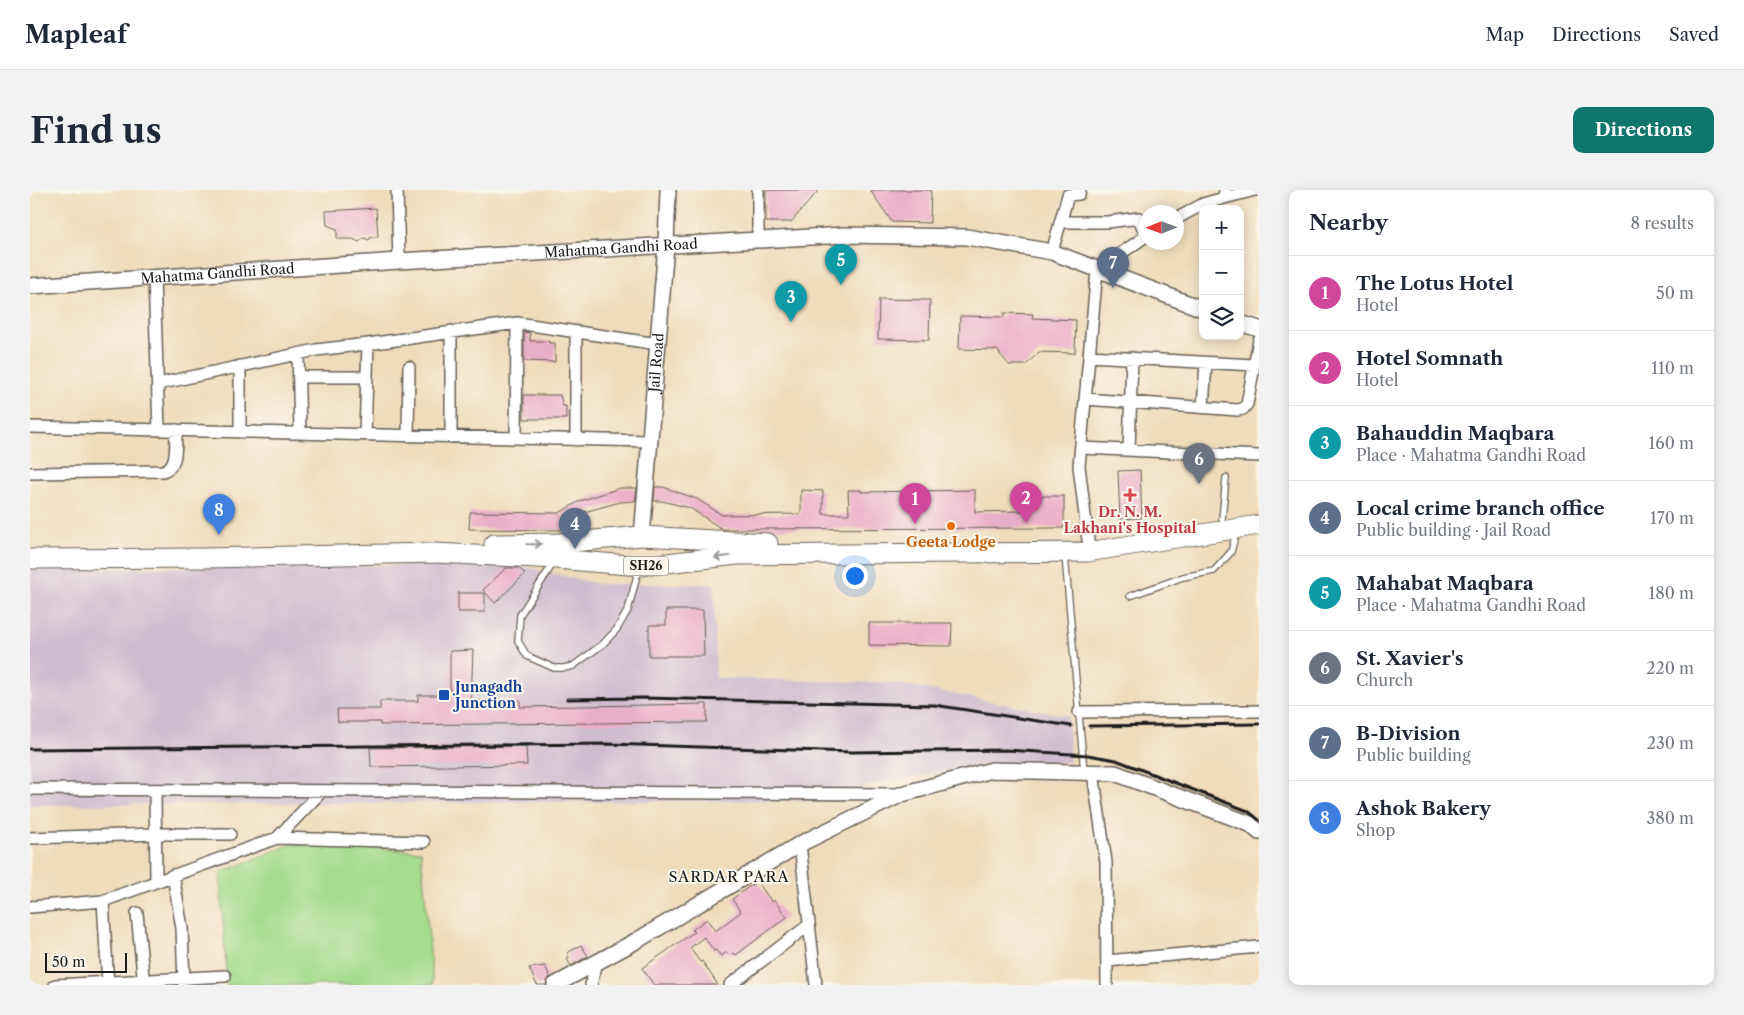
<!DOCTYPE html>
<meta charset="utf-8">
<style>
body{margin:0;font-family:"Libre Caslon Text",serif;background:#f2f2f3;color:#1f2937}
.controls{position:absolute;right:15px;top:15px;display:grid;overflow:hidden;border-radius:10px;box-shadow:0 2px 12px #0003}
.controls button{width:45px;height:45px;display:grid;place-items:center;padding:0;border:0;border-bottom:1px solid #e0e1e3;background:#fff;color:#1f2937;font:25px sans-serif}
.compass{position:absolute;left:1109px;top:15px;width:45px;height:45px;border-radius:50%;background:#fff;box-shadow:0 2px 12px #0003;rotate:269deg}
.scale{position:absolute;left:15px;bottom:12px;width:82px;box-sizing:border-box;padding-left:5px;border:2px solid #1c1c1c;border-top:0;font-size:14px;line-height:18px;white-space:nowrap;color:#1c1c1c;-webkit-text-stroke:4px #fbf7ec;paint-order:stroke}
.you{position:absolute;left:824px;top:385px;width:18px;height:18px;margin:-12px;border:4px solid #fff;border-radius:50%;background:#1a73e8;box-shadow:0 0 0 8px #1a73e833}
.badge{display:grid;place-items:center;width:32px;height:32px;border-radius:50%;background:#0f766e;color:#fff;font-size:16px;font-weight:700}
.pin{position:absolute;translate:-50% -41px;filter:drop-shadow(0 1px 2px #0008)}
.pin::after{content:'';position:absolute;top:26px;width:18px;height:15px;background:inherit;clip-path:polygon(0 0,100% 0,50% 100%)}
.list{margin:0;padding:0;list-style:none}
h2{display:flex;justify-content:space-between;align-items:center;height:65px;margin:0;padding:0 20px;font-size:21px}
h2 small{font-size:16px;font-weight:400;color:#747a83}
.list li{display:grid;grid-template-columns:32px 1fr auto;gap:15px;align-items:center;box-sizing:border-box;height:75px;padding:0 20px;border-top:1px solid #e0e1e3}
.list b{display:block;font-size:19px;white-space:nowrap}
.list p{margin:0;font-size:16px;white-space:nowrap;color:#747a83}
.list em{font-size:16px;font-style:normal;color:#747a83}
.icon{flex:none;width:28px;height:28px;fill:none;stroke:currentColor;stroke-width:2;stroke-linecap:round;stroke-linejoin:round}
.map{position:relative;flex:none;width:1229px;height:795px;overflow:hidden;border-radius:10px}
header{display:flex;align-items:center;gap:30px;box-sizing:border-box;height:70px;padding:0 25px;background:#fff;border-bottom:1px solid #e0e1e3}
header strong{font-size:24px}
nav{display:flex;gap:28px;margin-inline-start:auto;font-size:18px}
.intro{display:flex;align-items:center;justify-content:space-between;box-sizing:border-box;height:120px;padding:0 30px}
h1{margin:0;font-size:35px}
.button{padding:12px 22px;border-radius:10px;background:#0f766e;color:#fff;font-size:18px;font-weight:700}
main{display:flex;gap:30px;padding:0 30px}
aside{flex:1;background:#fff;border-radius:10px;box-shadow:0 2px 12px #0003}
.map>svg:first-child{display:block}
.industrial{fill:#cfbdcf}
.green{fill:#a5dc8d;stroke:#607c54}
.building{fill:#eaafc8}
.lines{fill:none;stroke-linecap:round;stroke-linejoin:round}
.service-casing{stroke:#665f54;stroke-width:8}
.minor-casing{stroke:#665f54;stroke-width:14}
.tertiary-casing{stroke:#665f54;stroke-width:18}
.primary-casing{stroke:#665f54;stroke-width:21}
.service{stroke:#fff;stroke-width:5.5}
.minor{stroke:#fff;stroke-width:11}
.tertiary{stroke:#fff;stroke-width:15}
.primary{stroke:#fff;stroke-width:19}
.rail{stroke:#1c1c1c;stroke-width:3}
.oneway{stroke:#999}
.health-dot{fill:#e0444e;stroke:#fbf7ec;stroke-width:2}
.food-dot{fill:#e8710a;stroke:#fbf7ec;stroke-width:2}
.transit-dot{fill:#1a4fb4;stroke:#fbf7ec;stroke-width:2}
.labels{text-anchor:middle;stroke-width:4;stroke-linejoin:round;paint-order:stroke}
.shield{fill:#fbf7ec;stroke:#5f5e5a;stroke-width:1}
.shield-label{font-size:12px;font-weight:bold;fill:#1c1c1c}
.street-label{font-size:14px;fill:#1c1c1c;stroke:#fbf7ec}
.health-label{font-size:14px;font-weight:bold;fill:#be3a42;stroke:#fbf7ec}
.food-label{font-size:14px;font-weight:bold;fill:#c56008;stroke:#fbf7ec}
.transit-label{font-size:14px;font-weight:bold;fill:#164399;stroke:#fbf7ec;text-anchor:start}
.neighbourhood-label{font-size:15px;letter-spacing:1px;fill:#1c1c1c;stroke:#fbf7ec}
</style>
<header>
<strong>Mapleaf</strong>
<nav><a>Map</a><a>Directions</a><a>Saved</a></nav>
</header>
<div class="intro"><h1>Find us</h1><a class="button">Directions</a></div>
<main>
<div class="map">
<svg width="1229" height="795" viewBox="0 0 1229 795">
<rect width="100%" height="100%" fill="#fbf7ec"/>
<filter id="ink" filterUnits="userSpaceOnUse"><feTurbulence type="fractalNoise" baseFrequency=".02" numOctaves="2"/><feDisplacementMap in="SourceGraphic" scale="10" xChannelSelector="R" yChannelSelector="G"/><feConvolveMatrix kernelMatrix="1 2 1 2 8 2 1 2 1" color-interpolation-filters="sRGB"/></filter>
<filter id="wash" filterUnits="userSpaceOnUse"><feTurbulence type="fractalNoise" baseFrequency=".0096" numOctaves="4" result="noise"/><feDisplacementMap in="SourceGraphic" scale="20" xChannelSelector="R" yChannelSelector="G"/><feGaussianBlur stdDeviation="1.12" result="paint"/><feColorMatrix in="noise" values="0 0 0 0 0 0 0 0 0 0 0 0 0 0 0 0 0 1.4 0 .05"/><feComposite in="paint" operator="in"/></filter>
<g filter="url(#wash)">
<rect width="100%" height="100%" fill="#f0dcbb"/>
<path class="industrial" d="M 484,374 L 568,394 L 684,394 L 686,488 L 865,493 L 1038,526 L 1040,572 L 955,576 L 863,590 L 785,610 L 0,615 L 0,379 Z"/>
<path class="green" d="M 262,654 L 391,661 L 403,795 L 197,795 L 190,683 Z"/>
<g id="blocks">
<path class="building" d="M 736,0 L 789,0 L 761,32 L 736,32 Z
M 840,0 L 901,0 L 900,33 L 862,32 Z
M 346,18 L 348,47 L 341,47 L 339,50 L 334,48 L 329,52 L 323,49 L 307,49 L 307,39 L 297,35 L 296,21 Z
M 849,109 L 900,110 L 899,150 L 848,149 Z
M 974,123 L 1003,124 L 1002,128 L 1046,130 L 1045,163 L 1009,162 L 996,175 L 979,175 L 967,160 L 929,159 L 930,126 L 974,127 Z
M 494,142 L 500,143 L 500,151 L 519,151 L 519,153 L 525,153 L 525,172 L 494,171 Z
M 494,205 L 530,205 L 533,216 L 536,216 L 536,229 L 494,229 Z
M 1110,280 L 1112,328 L 1090,329 L 1088,281 Z
M 625,297 L 633,297 L 667,309 L 692,325 L 771,324 L 771,300 L 793,301 L 793,324 L 819,324 L 818,300 L 831,300 L 831,302 L 945,300 L 945,322 L 993,321 L 993,306 L 1034,306 L 1034,338 L 692,339 L 660,318 L 632,311 L 624,311 Z
M 590,298 L 607,298 L 605,311 L 590,312 L 554,322 L 531,340 L 439,339 L 440,322 L 529,323 L 550,311 Z
M 476,378 L 489,378 L 495,384 L 465,413 L 453,400 Z
M 428,403 L 455,403 L 455,422 L 428,422 Z
M 636,420 L 673,420 L 674,466 L 619,466 L 619,435 L 636,435 Z
M 839,433 L 922,433 L 921,456 L 839,455 Z
M 443,460 L 441,511 L 490,510 L 490,517 L 677,514 L 677,532 L 350,535 L 350,532 L 308,532 L 307,519 L 350,519 L 350,511 L 388,511 L 388,505 L 420,505 L 420,461 Z
M 496,556 L 497,575 L 341,577 L 340,558 Z
M 727,691 L 742,712 L 744,710 L 757,727 L 706,765 L 704,763 L 700,765 L 697,762 L 691,766 L 686,760 L 684,761 L 674,747 L 660,758 L 670,772 L 672,771 L 688,795 L 624,795 L 612,778 L 664,742 L 662,740 L 677,729 L 685,741 L 711,722 L 702,709 Z
M 551,755 L 558,766 L 541,776 L 537,769 L 539,768 L 537,763 Z
M 515,776 L 520,787 L 517,791 L 516,795 L 507,795 L 499,778 Z"/>
</g>
</g>
<g filter="url(#ink)">
<use href="#blocks" fill-opacity="0" stroke="#665f54" stroke-width="1"/>
<g class="lines">
<g class="service-casing">
<path id="service" d="M 1192,329 L 1196,288
M 1035,366 L 1054,581
M 524,372 L 490,425 L 488,451 L 497,466 L 524,478 L 534,478 L 543,476 L 573,454 L 587,439 L 598,420 L 609,378
M 1100,406 L 1153,387 L 1184,381 L 1201,362 L 1206,343"/>
</g>
<g class="minor-casing">
<path id="minor" d="M 367,0 L 369,71
M 728,0 L 728,50
M 1194,8 L 1225,0
M 1146,29 L 1173,14 L 1194,8 L 1195,0
M 1030,32 L 1078,32 L 1109,28 L 1116,46
M 1022,62 L 1038,5 L 1049,4 L 1050,0
M 124,87 L 129,240
M 268,164 L 270,243
M 1059,166 L 1224,175
M 269,187 L 336,187
M 128,194 L 286,160 L 338,154 L 487,133 L 628,154
M 1055,209 L 1208,220 L 1213,219 L 1217,214 L 1229,150
M 1173,217 L 1176,173
M 0,237 L 620,251
M 210,242 L 210,176
M 335,245 L 338,154
M 378,246 L 379,177
M 421,247 L 421,141
M 486,248 L 487,133
M 546,250 L 546,142
M 1051,258 L 1229,266
M 1099,260 L 1102,168
M 0,283 L 133,281 C 149,276 145,255 146,240
M 1058,350 L 1049,276 L 1067,80 L 1116,46
M 1049,522 L 1229,521
M 1063,583 L 1076,672 L 1077,795
M 0,599 L 870,604
M 125,600 L 126,691
M 0,648 L 126,644 L 200,644
M 247,648 L 394,652
M 770,654 L 786,795
M 143,685 L 152,738 L 154,795
M 73,711 L 78,795
M 0,717 L 73,711 L 247,648 L 291,602
M 107,723 L 114,795
M 1077,771 L 1229,757
M 25,795 L 195,786
M 561,795 L 567,772
M 700,795 L 779,735"/>
</g>
<g class="tertiary-casing">
<g id="tertiary">
<path id="s1" d="M 0,96 L 369,71 L 814,45 L 937,47 L 1022,62 L 1173,119"/>
<path d="M 1210,133 L 1229,139"/>
<path id="s2" d="M 612,346 L 636,55 L 638,0"/>
<path d="M 525,795 L 606,751 L 770,654 L 872,604 L 962,580 L 1085,583 L 1220,634 L 1229,642"/>
</g>
</g>
<g class="primary-casing">
<path id="primary" d="M 464,354 L 529,353 L 612,346 L 738,353
M 0,369 L 175,368 L 404,363 L 526,369 L 610,376 L 707,365 L 1057,362 L 1229,335"/>
</g>
<use href="#service" class="service"/>
<use href="#minor" class="minor"/>
<use href="#tertiary" class="tertiary"/>
<use href="#primary" class="primary"/>
<path class="rail" d="M 537,509 L 615,508 L 904,515 L 1041,536
M 1059,536 L 1229,534
M 0,559 L 578,554 L 822,562 L 976,560 L 1058,565 L 1086,570 L 1218,621 L 1229,630"/>
</g>
<defs><path id="oneway-shaft" d="M-6 0H5M1.5-3L5.5 0L1.5 3" fill="none" stroke-width="1.6" stroke-linecap="round" stroke-linejoin="round" transform="scale(1.25)"/></defs>
<g class="oneway">
<use href="#oneway-shaft" transform="translate(504 354) rotate(-1)"/>
<use href="#oneway-shaft" transform="translate(692 367) rotate(173)"/>
</g>
</g>
<path class="health-dot" d="M1097.5 297.5h5v5h5v5h-5v5h-5v-5h-5v-5h5z"/>
<circle class="food-dot" cx="921" cy="336" r="5"/>
<rect class="transit-dot" x="408" y="499" width="12" height="12" rx="2.5"/>
<g class="labels">
<rect class="shield" x="593.5" y="366.5" width="45" height="19" rx="4"/>
<g class="shield-label">
<text x="616" y="380">SH26</text>
</g>
<g class="street-label">
<text dy="5" stroke="none"><textPath href="#s1" startOffset="592">Mahatma Gandhi Road</textPath></text>
<text dy="5" stroke="none"><textPath href="#s1" startOffset="188">Mahatma Gandhi Road</textPath></text>
<text dy="5" stroke="none"><textPath href="#s2" startOffset="174">Jail Road</textPath></text>
</g>
<g class="health-label">
<text x="1100" y="327">Dr. N. M.<tspan x="1100" dy="16">Lakhani's Hospital</tspan></text>
</g>
<g class="food-label">
<text x="921" y="357">Geeta Lodge</text>
</g>
<g class="transit-label">
<text x="425" y="502">Junagadh<tspan x="425" dy="16">Junction</tspan></text>
</g>
<g class="neighbourhood-label">
<text x="699" y="692">SARDAR PARA</text>
</g>
</g>
</svg>
<div class="controls">
<button>+</button>
<button>−</button>
<button><svg class="icon" aria-label="layers" viewBox="0 0 24 24"><path d="M12 4l9 5-9 5-9-5zM3 14l9 5 9-5"/></svg></button>
</div>
<svg class="compass" viewBox="-18 -18 36 36"><path d="M0-13l5 13h-10z" fill="#e53935"/><path d="M0 13l5-13h-10z" fill="#747a83"/></svg>
<div class="scale">50 m</div>
<div class="you"></div>
<div class="pin badge" style="left:885px;top:334px;background:#d1479c">1</div>
<div class="pin badge" style="left:996px;top:333px;background:#d1479c">2</div>
<div class="pin badge" style="left:761px;top:132px;background:#0f9aa8">3</div>
<div class="pin badge" style="left:545px;top:359px;background:#5c6f8a">4</div>
<div class="pin badge" style="left:811px;top:95px;background:#0f9aa8">5</div>
<div class="pin badge" style="left:1169px;top:294px;background:#6b7280">6</div>
<div class="pin badge" style="left:1083px;top:98px;background:#5c6f8a">7</div>
<div class="pin badge" style="left:189px;top:345px;background:#3f7fe0">8</div>
</div>
<aside>
<h2>Nearby<small>8 results</small></h2>
<ul class="list">
<li><span class="badge" style="background:#d1479c">1</span><div><b>The Lotus Hotel</b><p>Hotel</p></div><em>50 m</em></li>
<li><span class="badge" style="background:#d1479c">2</span><div><b>Hotel Somnath</b><p>Hotel</p></div><em>110 m</em></li>
<li><span class="badge" style="background:#0f9aa8">3</span><div><b>Bahauddin Maqbara</b><p>Place · Mahatma Gandhi Road</p></div><em>160 m</em></li>
<li><span class="badge" style="background:#5c6f8a">4</span><div><b>Local crime branch office</b><p>Public building · Jail Road</p></div><em>170 m</em></li>
<li><span class="badge" style="background:#0f9aa8">5</span><div><b>Mahabat Maqbara</b><p>Place · Mahatma Gandhi Road</p></div><em>180 m</em></li>
<li><span class="badge" style="background:#6b7280">6</span><div><b>St. Xavier's</b><p>Church</p></div><em>220 m</em></li>
<li><span class="badge" style="background:#5c6f8a">7</span><div><b>B-Division</b><p>Public building</p></div><em>230 m</em></li>
<li><span class="badge" style="background:#3f7fe0">8</span><div><b>Ashok Bakery</b><p>Shop</p></div><em>380 m</em></li>
</ul>
</aside>
</main>
